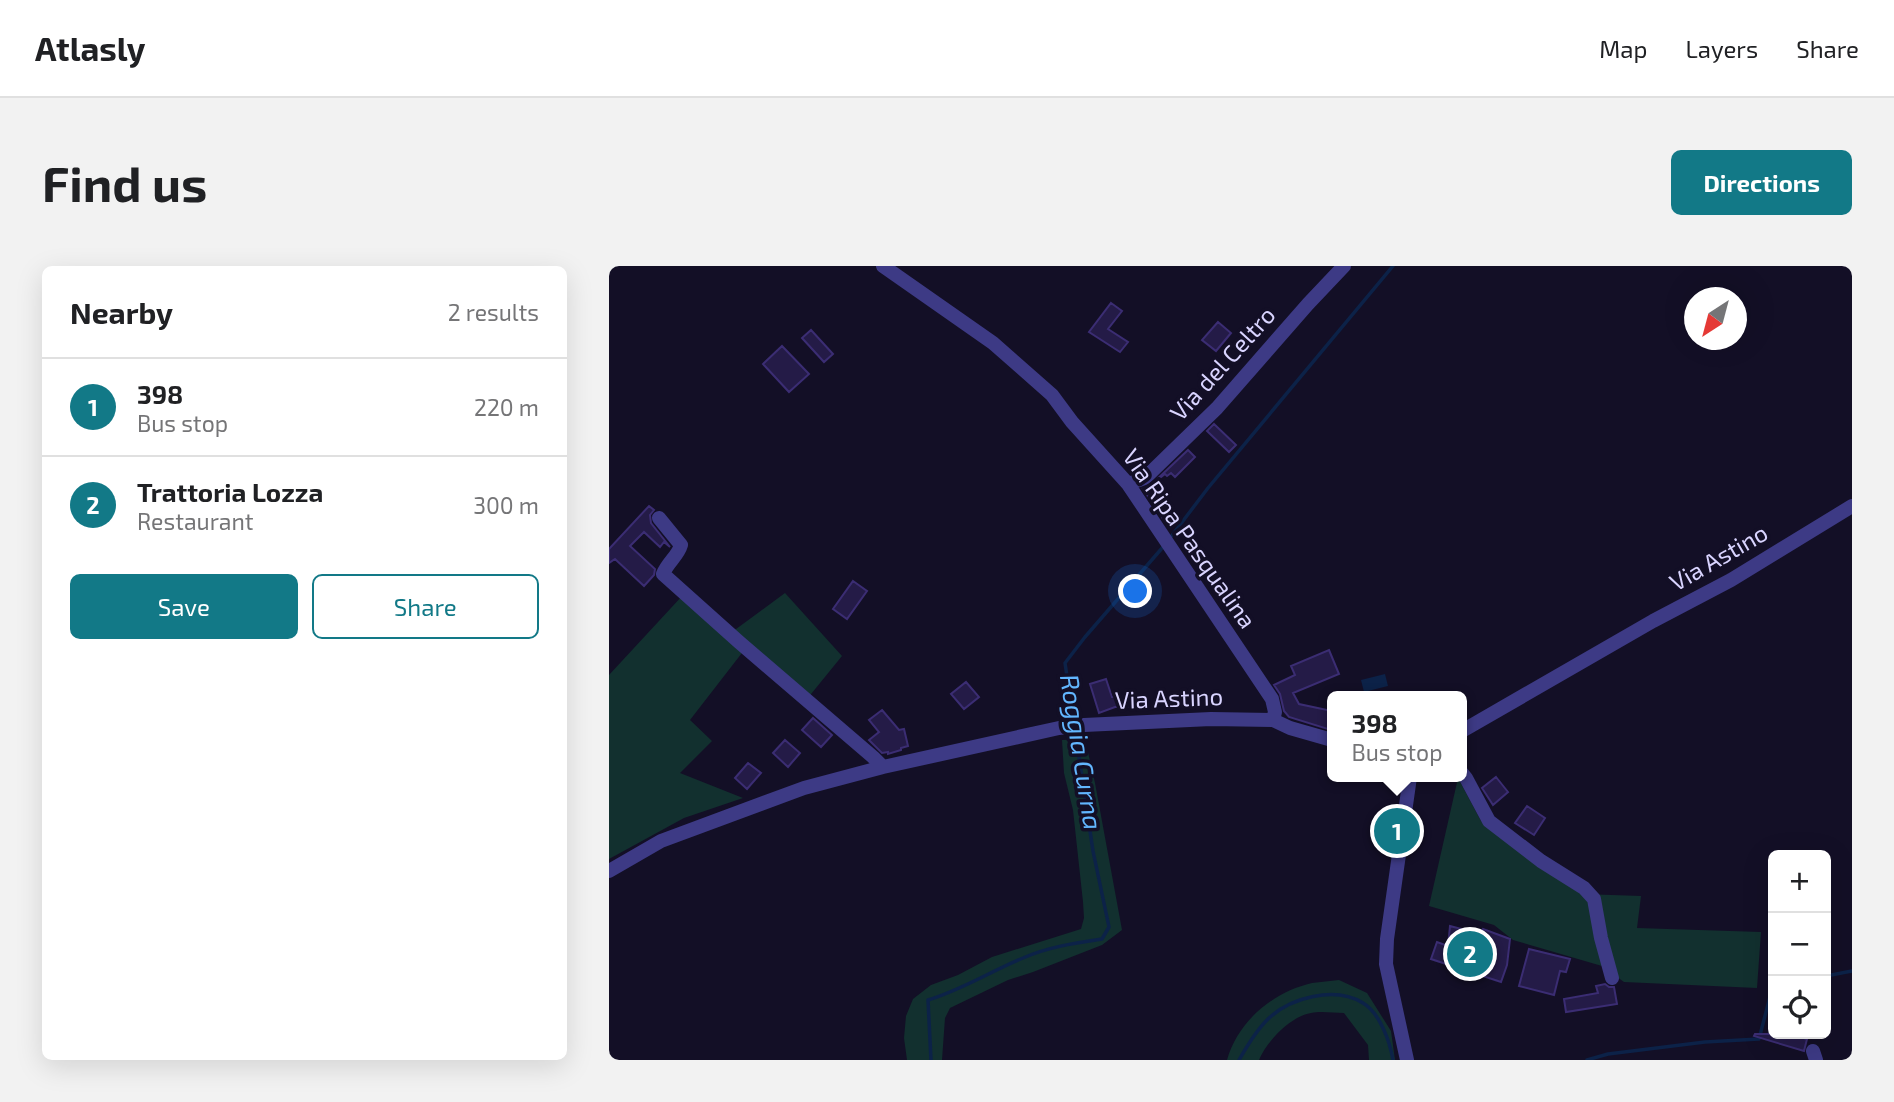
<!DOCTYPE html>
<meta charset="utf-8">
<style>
body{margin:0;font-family:"Exo 2",sans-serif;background:#f2f2f2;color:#202124}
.controls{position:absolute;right:21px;bottom:21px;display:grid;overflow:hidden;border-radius:10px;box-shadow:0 7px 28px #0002}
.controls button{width:63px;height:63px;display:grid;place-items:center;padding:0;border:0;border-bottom:2px solid #e0e0e0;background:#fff;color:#202124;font:35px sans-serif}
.compass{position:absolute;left:1075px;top:21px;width:63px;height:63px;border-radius:50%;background:#fff;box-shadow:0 7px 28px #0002;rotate:216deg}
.you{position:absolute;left:527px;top:326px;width:24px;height:24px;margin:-18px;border:5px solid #fff;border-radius:50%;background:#1a73e8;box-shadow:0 0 0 10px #1a73e833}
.badge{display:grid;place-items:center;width:46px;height:46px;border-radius:50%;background:#127987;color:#fff;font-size:23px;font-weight:700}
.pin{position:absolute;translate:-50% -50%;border:4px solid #fff;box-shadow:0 2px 7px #0006}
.popup{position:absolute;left:718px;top:425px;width:140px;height:91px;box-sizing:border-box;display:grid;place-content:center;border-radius:10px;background:#fff;filter:drop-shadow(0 2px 5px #0005);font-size:23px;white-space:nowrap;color:#757577}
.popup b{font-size:26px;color:#202124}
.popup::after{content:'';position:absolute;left:50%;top:100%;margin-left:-14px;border:14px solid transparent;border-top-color:#fff}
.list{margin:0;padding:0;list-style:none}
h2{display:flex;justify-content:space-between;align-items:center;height:91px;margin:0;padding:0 28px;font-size:30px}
h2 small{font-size:23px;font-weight:400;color:#757577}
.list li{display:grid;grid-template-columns:46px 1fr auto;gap:21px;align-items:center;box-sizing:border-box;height:98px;padding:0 28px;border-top:2px solid #e0e0e0}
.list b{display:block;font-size:26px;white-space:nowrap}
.list p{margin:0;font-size:23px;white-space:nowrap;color:#757577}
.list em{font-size:23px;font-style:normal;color:#757577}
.actions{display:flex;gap:14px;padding:21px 28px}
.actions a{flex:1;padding:16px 0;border:2px solid #127987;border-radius:10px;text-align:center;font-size:24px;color:#127987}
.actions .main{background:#127987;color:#fff}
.icon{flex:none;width:38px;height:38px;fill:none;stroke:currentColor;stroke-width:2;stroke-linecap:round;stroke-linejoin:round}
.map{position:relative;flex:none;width:1243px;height:794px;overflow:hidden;border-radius:10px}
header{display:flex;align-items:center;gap:42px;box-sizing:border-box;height:98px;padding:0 35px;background:#fff;border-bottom:2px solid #e0e0e0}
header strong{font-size:33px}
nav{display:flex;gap:38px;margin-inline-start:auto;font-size:24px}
.intro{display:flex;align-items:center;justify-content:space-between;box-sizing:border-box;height:168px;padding:0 42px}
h1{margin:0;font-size:49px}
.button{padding:18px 32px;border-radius:10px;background:#127987;color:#fff;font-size:24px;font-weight:700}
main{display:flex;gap:42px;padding:0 42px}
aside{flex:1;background:#fff;border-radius:10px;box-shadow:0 7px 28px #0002}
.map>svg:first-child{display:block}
.green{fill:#12302f}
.water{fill:#0c2248}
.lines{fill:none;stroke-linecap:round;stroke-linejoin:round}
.stream{stroke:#0c2248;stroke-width:3.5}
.building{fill:#241b47;stroke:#3b2d73;stroke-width:2}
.minor{stroke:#3d3a85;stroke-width:14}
.labels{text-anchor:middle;stroke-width:7;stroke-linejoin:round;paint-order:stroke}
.street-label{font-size:24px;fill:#d9d4ff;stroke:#130f26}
.water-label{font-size:26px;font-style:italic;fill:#62b6ff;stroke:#130f26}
</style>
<header>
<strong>Atlasly</strong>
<nav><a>Map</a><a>Layers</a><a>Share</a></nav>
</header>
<div class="intro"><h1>Find us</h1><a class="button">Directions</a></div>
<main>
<aside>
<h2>Nearby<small>2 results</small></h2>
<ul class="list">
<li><span class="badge">1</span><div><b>398</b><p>Bus stop</p></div><em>220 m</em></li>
<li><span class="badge">2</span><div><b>Trattoria Lozza</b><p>Restaurant</p></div><em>300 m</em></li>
</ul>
<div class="actions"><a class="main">Save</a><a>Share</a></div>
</aside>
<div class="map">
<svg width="1243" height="794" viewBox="0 0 1243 794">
<rect width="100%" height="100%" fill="#130f26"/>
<path class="green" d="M 176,327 L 233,390 L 198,433 L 136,383 L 81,454 L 103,475 L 71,507 L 134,532 L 75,552 L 0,593 L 0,409 L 74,329 L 123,366 Z
M 476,473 L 486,517 L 513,664 L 493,679 L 424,706 L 399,714 L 341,742 L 336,752 L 333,794 L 298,794 L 295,772 L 297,750 L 304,733 L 322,719 L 349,709 L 383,691 L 472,663 L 475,652 L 474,636 L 464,544 L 455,507 L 453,474 Z
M 849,512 L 872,555 L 973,628 L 1032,630 L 1028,662 L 1152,666 L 1148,722 L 1015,716 L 993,700 L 904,674 L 885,659 L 820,640 Z
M 730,714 L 758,727 L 782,765 L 786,794 L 760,794 L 759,779 L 735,747 C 725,747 712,745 702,747 C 682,750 657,776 650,794 L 618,794 C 629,755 664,726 703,717 C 712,716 721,715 730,714 Z"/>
<path class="water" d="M 776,408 L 779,420 L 755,426 L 752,414 Z"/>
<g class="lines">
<path class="stream" d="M 561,272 L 599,222 L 784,0
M 465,457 L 456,397 L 476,371 L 554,281
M 1217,710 L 1243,705
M 322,794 L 319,734 C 353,724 382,705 414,692 C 439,681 466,677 493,673 L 500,661 L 484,585 L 466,464
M 630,794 C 638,780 647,765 658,754 C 681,731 726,720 754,737 C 771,747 781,776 784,794
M 978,794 L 999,788 L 1096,776 L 1150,773 L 1164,719"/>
</g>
<path class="building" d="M 502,37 L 513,45 L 499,63 L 519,76 L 511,86 L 480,66 Z
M 609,56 L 622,67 L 607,85 L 593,74 Z
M 202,64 L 224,88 L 215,96 L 193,72 Z
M 173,80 L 200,108 L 180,126 L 154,98 Z
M 605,158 L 627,179 L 620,186 L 598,165 Z
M 579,184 L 586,191 L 566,211 L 562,207 L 558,210 L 556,208 L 543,218 Z
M 542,219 L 540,221 L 561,254 L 557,257 L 534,223 Z
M 40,240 L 45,244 L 41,249 L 42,257 L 61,281 L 55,276 L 51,281 L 35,266 L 21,280 L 46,303 L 45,309 L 35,320 L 6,293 L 0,297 L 0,283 Z
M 244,315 L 258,325 L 238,353 L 224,343 Z
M 720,384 L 730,408 L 684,427 L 690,438 L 723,445 L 722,464 L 680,451 L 675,445 L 671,428 L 665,419 L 686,409 L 682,400 Z
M 497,413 L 503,431 L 532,430 L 532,441 L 506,441 L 490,447 L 481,418 Z
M 357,416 L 370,431 L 355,443 L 342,428 Z
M 273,444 L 290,464 L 295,463 L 299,480 L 292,482 L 292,484 L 279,488 L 279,486 L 273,487 L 260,474 L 270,466 L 260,454 Z
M 204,452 L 223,469 L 212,481 L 193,464 Z
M 176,474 L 191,487 L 179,501 L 164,487 Z
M 139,497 L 152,507 L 138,523 L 126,512 Z
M 887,511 L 899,526 L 884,539 L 873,522 Z
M 918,540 L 936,552 L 925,569 L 906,557 Z
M 841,660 L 871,668 L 874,663 L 901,673 L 898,699 L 892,716 L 822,693 L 828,676 L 839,680 Z
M 920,683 L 961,693 L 957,706 L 951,705 L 945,729 L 910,720 Z
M 996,718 L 1000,721 L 1005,721 L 1008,738 L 957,746 L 955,733 L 989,727 L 987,720 Z
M 1146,768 L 1182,768 L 1198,773 L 1195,785 L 1145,770 Z"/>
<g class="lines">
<path class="minor" d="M 274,0 L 384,77 L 443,129 L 463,156 L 519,218 L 663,433 L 666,446 L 664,454
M 519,218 L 536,212 L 608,142 L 699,38 L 735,0
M 50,252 L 72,279 C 69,290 58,297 54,308 L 130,376 L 264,491 L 274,501
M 853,465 L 1044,355 L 1122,314 L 1243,240
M 853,507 L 857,512 L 880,555 L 932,595 L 975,622 L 985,633 L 992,672 L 1003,712
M 0,605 L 52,575 L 195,522 L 274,501 L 450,462 L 475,459 L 602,453 L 664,454 L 681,462 L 723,474
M 1204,785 L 1207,794
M 798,794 L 777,698 L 778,673 L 801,511"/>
</g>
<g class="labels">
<g class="street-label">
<text transform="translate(614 98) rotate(-48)" y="8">Via del Celtro</text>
<text transform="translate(580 273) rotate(55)" y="8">Via Ripa Pasqualina</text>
<text transform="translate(1110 292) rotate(-30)" y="8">Via Astino</text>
<text transform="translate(560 433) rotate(-2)" y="8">Via Astino</text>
</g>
<g class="water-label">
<text transform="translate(472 486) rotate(81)" y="9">Roggia Curna</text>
</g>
</g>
</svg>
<div class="controls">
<button>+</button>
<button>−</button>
<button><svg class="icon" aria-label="locate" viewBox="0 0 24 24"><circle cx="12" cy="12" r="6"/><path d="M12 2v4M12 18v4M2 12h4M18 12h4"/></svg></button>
</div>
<svg class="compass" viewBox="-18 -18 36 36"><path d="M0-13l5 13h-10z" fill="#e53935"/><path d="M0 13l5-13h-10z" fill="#757577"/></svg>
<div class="you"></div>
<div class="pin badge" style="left:788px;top:565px">1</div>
<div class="popup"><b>398</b>Bus stop</div>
<div class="pin badge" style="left:861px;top:688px">2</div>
</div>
</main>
